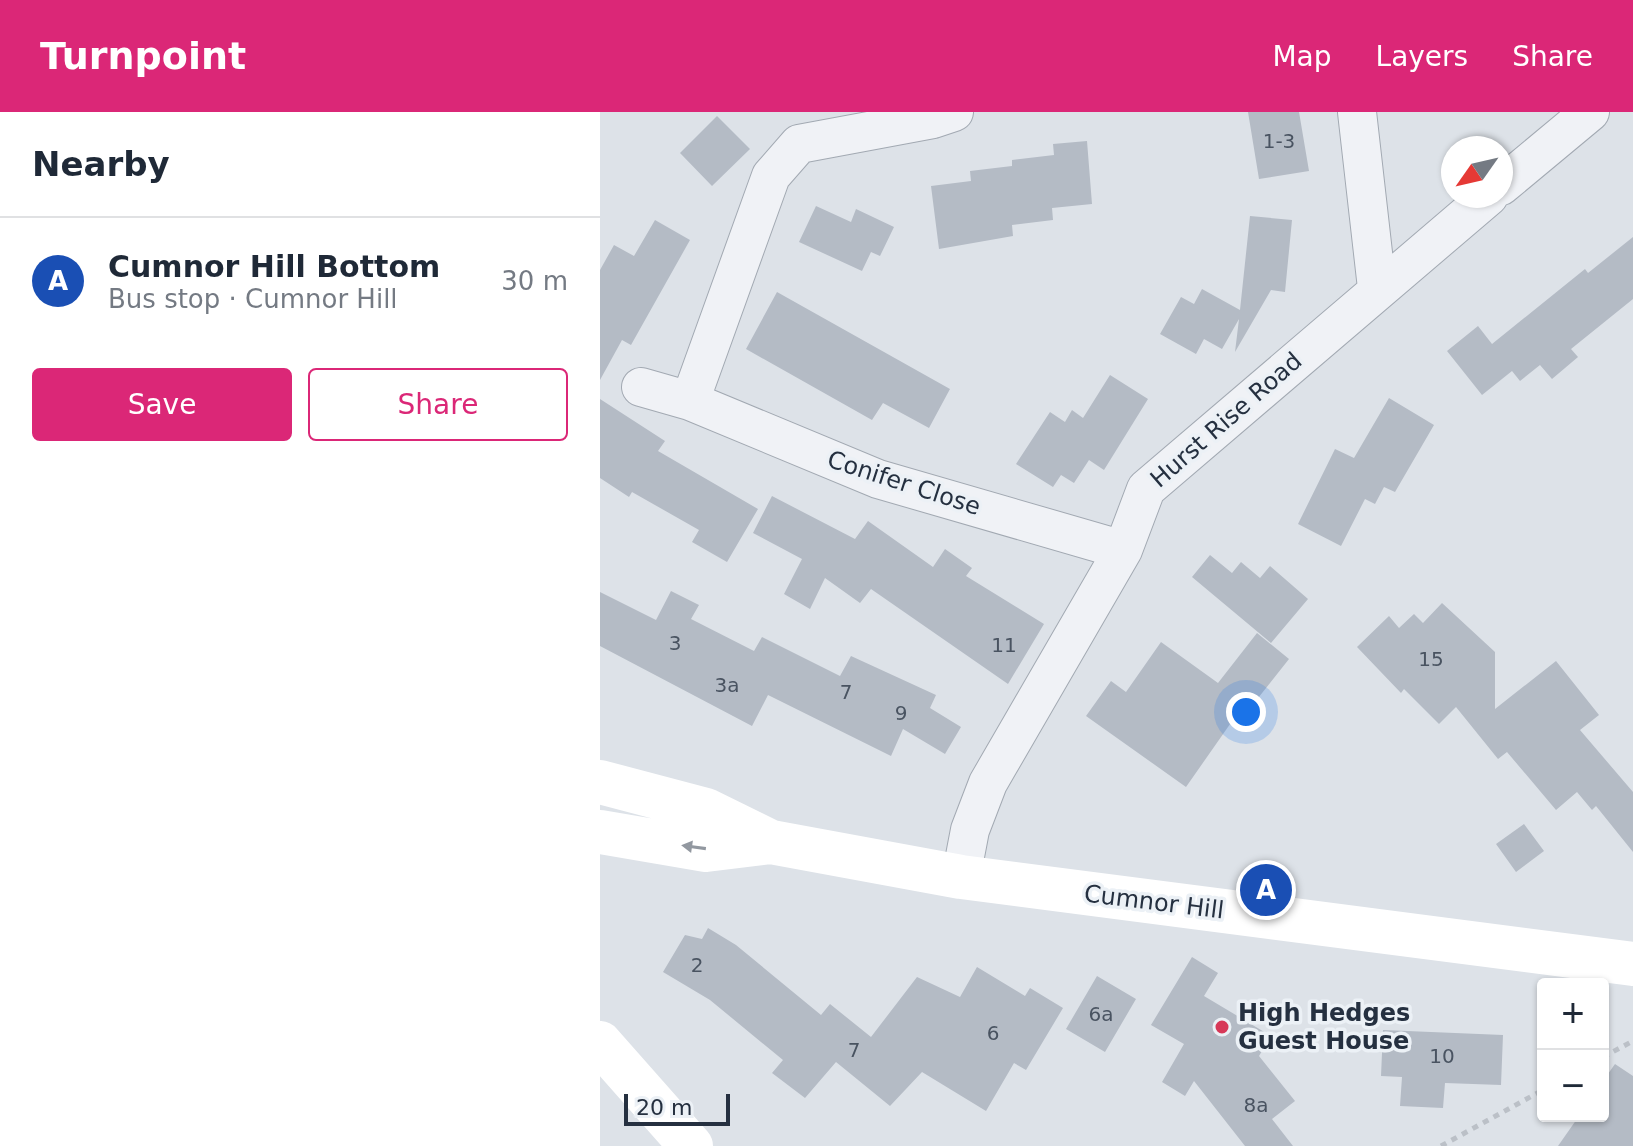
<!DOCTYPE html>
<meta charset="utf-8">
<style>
body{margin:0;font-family:"DejaVu Sans",sans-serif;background:#f6f6f7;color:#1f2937}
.controls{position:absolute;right:24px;bottom:24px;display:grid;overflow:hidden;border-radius:8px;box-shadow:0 2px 6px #0004}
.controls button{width:72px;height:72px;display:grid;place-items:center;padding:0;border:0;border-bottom:2px solid #e0e1e3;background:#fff;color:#1f2937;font:40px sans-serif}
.compass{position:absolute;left:841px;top:24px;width:72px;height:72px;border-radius:50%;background:#fff;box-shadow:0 2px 6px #0004;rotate:236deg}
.scale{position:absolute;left:24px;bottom:20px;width:106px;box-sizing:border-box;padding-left:8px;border:4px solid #253040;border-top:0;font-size:22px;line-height:28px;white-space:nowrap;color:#253040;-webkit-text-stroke:6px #ecf1f6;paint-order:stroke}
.you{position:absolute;left:646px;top:600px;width:28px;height:28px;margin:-20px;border:6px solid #fff;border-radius:50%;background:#1a73e8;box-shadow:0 0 0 12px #1a73e833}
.badge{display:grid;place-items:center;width:52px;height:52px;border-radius:50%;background:#db2777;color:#fff;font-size:26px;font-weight:700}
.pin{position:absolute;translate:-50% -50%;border:4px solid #fff;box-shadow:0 2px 8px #0006}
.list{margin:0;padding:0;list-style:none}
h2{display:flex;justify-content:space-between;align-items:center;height:104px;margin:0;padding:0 32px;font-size:34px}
h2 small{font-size:26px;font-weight:400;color:#747a83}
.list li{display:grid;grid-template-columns:52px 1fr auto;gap:24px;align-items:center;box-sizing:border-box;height:128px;padding:0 32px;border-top:2px solid #e0e1e3}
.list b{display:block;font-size:30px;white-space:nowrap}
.list p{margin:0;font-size:26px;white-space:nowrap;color:#747a83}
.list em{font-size:26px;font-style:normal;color:#747a83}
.actions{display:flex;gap:16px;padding:24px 32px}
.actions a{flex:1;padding:18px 0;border:2px solid #db2777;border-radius:8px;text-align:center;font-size:28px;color:#db2777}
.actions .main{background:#db2777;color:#fff}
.map{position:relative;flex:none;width:1033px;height:1034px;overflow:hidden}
header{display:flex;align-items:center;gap:48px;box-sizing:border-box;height:112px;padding:0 40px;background:#db2777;color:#fff}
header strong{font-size:38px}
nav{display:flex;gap:44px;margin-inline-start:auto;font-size:28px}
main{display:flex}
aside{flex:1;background:#fff}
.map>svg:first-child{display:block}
.building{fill:#b4bbc5}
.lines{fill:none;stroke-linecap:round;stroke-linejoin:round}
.street-casing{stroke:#a2a9b2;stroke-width:40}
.path{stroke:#bbc0c7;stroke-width:5;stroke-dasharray:6 6;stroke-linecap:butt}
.street{stroke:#f0f2f6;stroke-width:38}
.secondary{stroke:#fff;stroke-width:44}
.oneway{fill:#9298a0}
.poi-dot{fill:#d73858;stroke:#ecf1f6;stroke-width:3}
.labels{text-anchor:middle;stroke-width:7;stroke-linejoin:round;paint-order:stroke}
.number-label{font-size:20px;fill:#495361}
.street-label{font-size:24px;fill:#253040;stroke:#ecf1f6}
.poi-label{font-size:24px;font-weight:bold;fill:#253040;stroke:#ecf1f6;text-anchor:start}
</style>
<header>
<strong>Turnpoint</strong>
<nav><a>Map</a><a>Layers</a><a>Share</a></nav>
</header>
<main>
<aside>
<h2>Nearby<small></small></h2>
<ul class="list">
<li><span class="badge" style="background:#1a4fb4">A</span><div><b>Cumnor Hill Bottom</b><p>Bus stop · Cumnor Hill</p></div><em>30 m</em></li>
</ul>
<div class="actions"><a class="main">Save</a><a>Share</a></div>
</aside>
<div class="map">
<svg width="1033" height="1034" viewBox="0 0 1033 1034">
<rect width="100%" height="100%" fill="#dde2e8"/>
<path class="building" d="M 648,0 L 699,0 L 709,59 L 659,67 Z
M 117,4 L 150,37 L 112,74 L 80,41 Z
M 487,29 L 492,92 L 452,96 L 453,108 L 412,113 L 413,124 L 339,137 L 331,74 L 371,69 L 370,59 L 412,54 L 412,48 L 454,43 L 453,32 Z
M 216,94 L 251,110 L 256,97 L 294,115 L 280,144 L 271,140 L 262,159 L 199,130 Z
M 650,104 L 692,108 L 685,180 L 671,178 L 635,240 L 639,207 L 622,237 L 604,227 L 596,242 L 560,222 L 581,185 L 594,192 L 602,177 L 640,198 Z
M 55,108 L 90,128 L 31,233 L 22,228 L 0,268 L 0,158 L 14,133 L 34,144 Z
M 1033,125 L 1033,187 L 971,237 L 978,245 L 952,267 L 940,253 L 920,269 L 912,259 L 882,283 L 847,239 L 878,214 L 892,232 L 985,157 L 988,161 Z
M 177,180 L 350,277 L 329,316 L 283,291 L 272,308 L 146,237 Z
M 510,263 L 548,287 L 504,358 L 489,348 L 474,371 L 461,363 L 453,375 L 416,352 L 450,300 L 465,310 L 472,298 L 483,306 Z
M 789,286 L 834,313 L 795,380 L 784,375 L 775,392 L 765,387 L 741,434 L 698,412 L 735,337 L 754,346 Z
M 0,287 L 65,329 L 58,339 L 158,397 L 127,450 L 92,430 L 99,418 L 32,380 L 29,385 L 0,366 Z
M 172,384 L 255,427 L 268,409 L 333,455 L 345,437 L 372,456 L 366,464 L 444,512 L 408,572 L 271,477 L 260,491 L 225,466 L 210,497 L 184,482 L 202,447 L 153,421 Z
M 610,443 L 632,461 L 641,450 L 660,466 L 670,454 L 708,487 L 671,531 L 592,465 Z
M 71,479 L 99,493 L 91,507 L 154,539 L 162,525 L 240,564 L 251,544 L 336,583 L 330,596 L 361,615 L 345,642 L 303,617 L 291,644 L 168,583 L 152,614 L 0,534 L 0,480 L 56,508 Z
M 842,491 L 895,540 L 895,597 L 956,549 L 999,603 L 980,618 L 1033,680 L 1033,740 L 996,694 L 992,698 L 977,680 L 956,698 L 907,640 L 898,647 L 856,595 L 839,612 L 804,577 L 801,581 L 757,535 L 789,504 L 799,516 L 814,502 L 823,511 Z
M 657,521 L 689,547 L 647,600 L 642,595 L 586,675 L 486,604 L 511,569 L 526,580 L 561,530 L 618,571 Z
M 924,712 L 944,739 L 916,760 L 896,732 Z
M 108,816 L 136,833 L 221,903 L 230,892 L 271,925 L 317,865 L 360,885 L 377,855 L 425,884 L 430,876 L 463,896 L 426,958 L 414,951 L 386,999 L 322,960 L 290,994 L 236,950 L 205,986 L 172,961 L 183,948 L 110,888 L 63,860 L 85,823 L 102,827 Z
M 592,845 L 618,861 L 604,884 L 671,924 L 659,944 L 695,989 L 672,1007 L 693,1034 L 645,1034 L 594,969 L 585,984 L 562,970 L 584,932 L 551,913 Z
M 497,864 L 536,887 L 505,940 L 466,917 Z
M 783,918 L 903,923 L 901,973 L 845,971 L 843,996 L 800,994 L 802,965 L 781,964 Z
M 1015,952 L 1033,964 L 1033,1034 L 958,1034 L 979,1004 L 1003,1004 L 1003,969 Z"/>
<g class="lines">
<g class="street-casing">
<path id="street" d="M 757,0 L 777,176
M 901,74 L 990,0
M 41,275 L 90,289 L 278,367 L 523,438
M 90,289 L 171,64 L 199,32 L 333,7 L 354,0
M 361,765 L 370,718 L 388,671 L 523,438 L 546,377 L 889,84"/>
</g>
<path class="path" d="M 1003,945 L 1033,929
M 841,1034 L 943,978"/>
<use href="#street" class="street"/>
<path class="secondary" d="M 0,670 L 106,698 L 171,730 L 361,765 L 1033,852
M 0,720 L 106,738 L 171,730
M 0,931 L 91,1034"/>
</g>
<defs><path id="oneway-solid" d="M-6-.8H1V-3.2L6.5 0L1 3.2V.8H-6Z" transform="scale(2)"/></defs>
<use class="oneway" href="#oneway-solid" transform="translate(94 735) rotate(-172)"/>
<circle class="poi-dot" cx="622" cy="915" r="8"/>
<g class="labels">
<g class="number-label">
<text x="679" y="36">1-3</text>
<text x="75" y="538">3</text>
<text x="404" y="540">11</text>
<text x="831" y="554">15</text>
<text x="127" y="580">3a</text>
<text x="246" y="587">7</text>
<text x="301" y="608">9</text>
<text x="97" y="860">2</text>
<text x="501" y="909">6a</text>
<text x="393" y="928">6</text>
<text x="254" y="945">7</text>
<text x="842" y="951">10</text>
<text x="656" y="1000">8a</text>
</g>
<g class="street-label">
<text transform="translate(626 308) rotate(-41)" y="8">Hurst Rise Road</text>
<text transform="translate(304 371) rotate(18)" y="8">Conifer Close</text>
<text transform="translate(554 790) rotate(7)" y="8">Cumnor Hill</text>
</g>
<g class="poi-label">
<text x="638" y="909">High Hedges<tspan x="638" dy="28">Guest House</tspan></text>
</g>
</g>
</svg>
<div class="controls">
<button>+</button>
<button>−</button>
</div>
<svg class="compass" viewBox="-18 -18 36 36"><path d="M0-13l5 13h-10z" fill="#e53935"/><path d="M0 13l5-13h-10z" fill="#747a83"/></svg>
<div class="scale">20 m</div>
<div class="you"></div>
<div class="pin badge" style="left:666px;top:778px;background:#1a4fb4">A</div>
</div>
</main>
